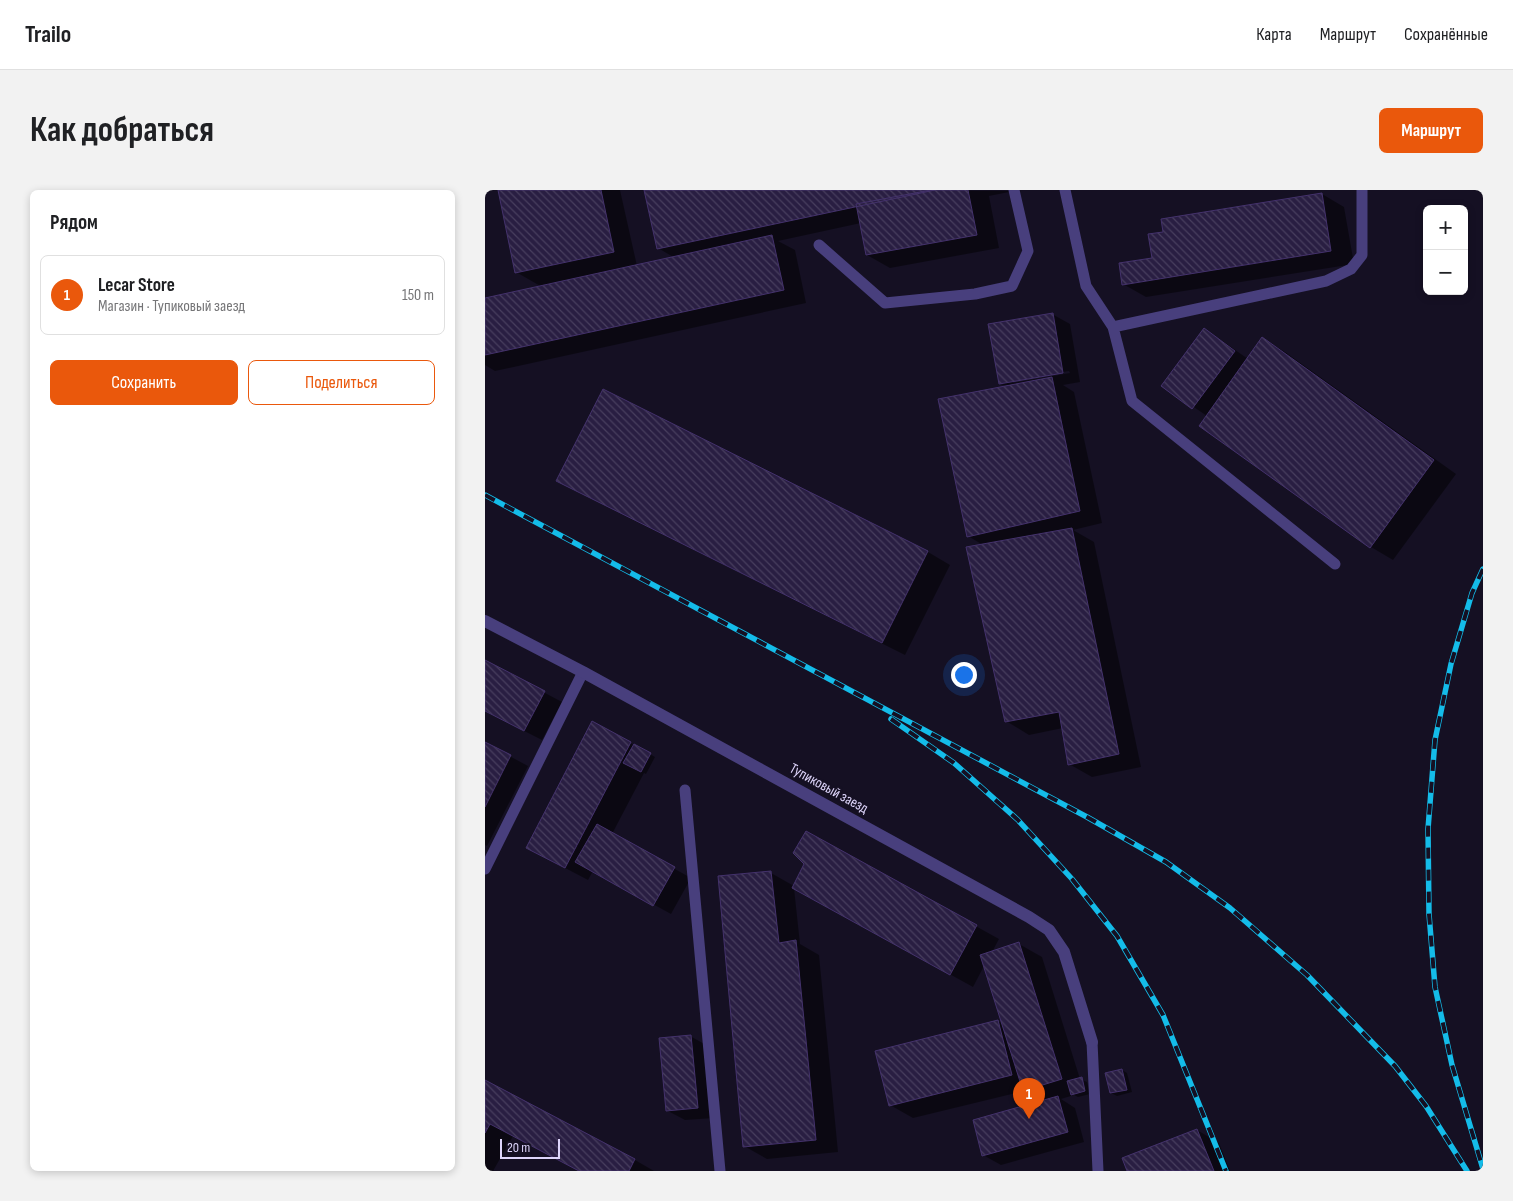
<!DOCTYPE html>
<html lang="ru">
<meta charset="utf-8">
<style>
body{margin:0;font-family:"Sofia Sans Condensed",sans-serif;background:#f2f2f2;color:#202124}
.controls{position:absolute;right:15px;top:15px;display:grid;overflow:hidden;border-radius:8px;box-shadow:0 2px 8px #0003}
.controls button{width:45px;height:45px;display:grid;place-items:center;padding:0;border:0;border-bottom:1px solid #e0e0e0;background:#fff;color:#202124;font:25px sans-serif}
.scale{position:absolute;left:15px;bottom:12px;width:60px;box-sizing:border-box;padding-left:5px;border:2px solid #ded5fb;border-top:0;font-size:14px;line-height:18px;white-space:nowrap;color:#ded5fb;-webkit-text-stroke:4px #151023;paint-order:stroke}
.you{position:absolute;left:478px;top:484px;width:18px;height:18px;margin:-12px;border:4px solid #fff;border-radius:50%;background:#1a73e8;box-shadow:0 0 0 8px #1a73e833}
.badge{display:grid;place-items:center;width:32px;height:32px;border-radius:50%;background:#ea580c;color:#fff;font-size:16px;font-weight:700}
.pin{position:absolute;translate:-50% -41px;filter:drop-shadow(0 1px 2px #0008)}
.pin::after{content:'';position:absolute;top:26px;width:18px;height:15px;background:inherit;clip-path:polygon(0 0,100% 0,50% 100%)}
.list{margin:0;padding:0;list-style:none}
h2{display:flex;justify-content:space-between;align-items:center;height:65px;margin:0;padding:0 20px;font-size:21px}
h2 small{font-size:16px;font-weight:400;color:#757577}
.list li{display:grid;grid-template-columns:32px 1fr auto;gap:15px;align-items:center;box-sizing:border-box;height:80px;margin:0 10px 10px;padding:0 10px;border:1px solid #e0e0e0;border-radius:8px}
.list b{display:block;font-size:19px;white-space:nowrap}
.list p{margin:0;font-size:16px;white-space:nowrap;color:#757577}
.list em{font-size:16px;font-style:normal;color:#757577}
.actions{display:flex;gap:10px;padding:15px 20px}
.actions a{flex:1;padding:11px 0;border:1px solid #ea580c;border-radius:8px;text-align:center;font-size:18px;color:#ea580c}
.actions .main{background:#ea580c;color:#fff}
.map{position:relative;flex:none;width:998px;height:981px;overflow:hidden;border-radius:8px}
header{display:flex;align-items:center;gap:30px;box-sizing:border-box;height:70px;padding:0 25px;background:#fff;border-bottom:1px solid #e0e0e0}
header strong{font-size:24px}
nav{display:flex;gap:28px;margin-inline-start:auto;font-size:18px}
.intro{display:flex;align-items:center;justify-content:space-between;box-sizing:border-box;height:120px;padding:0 30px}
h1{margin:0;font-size:35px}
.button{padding:12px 22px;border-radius:8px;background:#ea580c;color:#fff;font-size:18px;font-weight:700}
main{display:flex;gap:30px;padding:0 30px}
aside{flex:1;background:#fff;border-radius:8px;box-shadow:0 2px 8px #0003}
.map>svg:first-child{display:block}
.shadow{fill:#0007;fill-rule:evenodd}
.building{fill:url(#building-back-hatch);stroke:#44326c}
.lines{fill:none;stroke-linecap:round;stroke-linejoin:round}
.lane{stroke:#483f7d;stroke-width:11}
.street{stroke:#483f7d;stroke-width:12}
.rail-casing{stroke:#14bce9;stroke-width:5.5}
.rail{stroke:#151023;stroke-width:4;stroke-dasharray:11;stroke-linecap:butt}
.labels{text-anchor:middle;stroke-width:4.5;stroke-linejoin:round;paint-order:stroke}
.street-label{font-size:15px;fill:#ded5fb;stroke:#151023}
</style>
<header>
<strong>Trailo</strong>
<nav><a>Карта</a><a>Маршрут</a><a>Сохранённые</a></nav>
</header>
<div class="intro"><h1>Как добраться</h1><a class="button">Маршрут</a></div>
<main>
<aside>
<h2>Рядом<small></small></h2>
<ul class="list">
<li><span class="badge">1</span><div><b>Lecar Store</b><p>Магазин · Тупиковый заезд</p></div><em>150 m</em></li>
</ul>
<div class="actions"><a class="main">Сохранить</a><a>Поделиться</a></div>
</aside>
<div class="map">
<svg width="998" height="981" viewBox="0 0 998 981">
<defs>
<pattern id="building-back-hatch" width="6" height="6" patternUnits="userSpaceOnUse" patternTransform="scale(1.25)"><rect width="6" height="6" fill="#291e42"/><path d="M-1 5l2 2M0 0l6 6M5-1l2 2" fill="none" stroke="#483e5e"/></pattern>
</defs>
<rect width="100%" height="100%" fill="#151023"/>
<path class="shadow" d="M 14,0 L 135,0 L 152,76 L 190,68 L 173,58 L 161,0 L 529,1 L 504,6 L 514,58 L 405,78 L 382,65 L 376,33 L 293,51 L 310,60 L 321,113 L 10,181 L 0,175 L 0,109 L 57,97 L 31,82 Z
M 837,4 L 859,17 L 869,74 L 661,107 L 638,94 L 668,69 Z
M 567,124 L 585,134 L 595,192 L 578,195 L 589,202 L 617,333 L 588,340 L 609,352 L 656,577 L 607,587 L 584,574 L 578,538 L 544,545 L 521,531 L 498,355 L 483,346 L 522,197 L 515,193 ZM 584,181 L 585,183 L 528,193 L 528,190 Z
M 719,140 L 736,150 L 763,169 L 778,149 L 800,162 L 971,284 L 908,370 L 886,357 L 722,226 L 678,196 Z
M 118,200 L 443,362 L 465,375 L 420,465 L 96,303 Z
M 0,471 L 77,512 L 57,550 L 0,521 Z
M 0,553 L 43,576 L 2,656 L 0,655 Z
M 145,553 L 170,567 L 161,584 L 159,583 L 127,644 L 206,688 L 186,724 L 108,681 L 103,690 L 65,670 Z
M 321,642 L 514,749 L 507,762 L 534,754 L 557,767 L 595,889 L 602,892 L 605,904 L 593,907 L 589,905 L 576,909 L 590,918 L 599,952 L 516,975 L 498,965 L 558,912 L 539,901 L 428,928 L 405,915 L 513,831 L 518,834 L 499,776 L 488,797 L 309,698 L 315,754 L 334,765 L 353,962 L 282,969 L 259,956 L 286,683 L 309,696 L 321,674 Z
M 205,846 L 223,856 L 229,928 L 200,930 L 183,921 Z
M 637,880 L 642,883 L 647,902 L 632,906 L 626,903 Z
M 0,892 L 150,970 L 169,981 L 94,981 L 28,946 L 8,981 L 0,981 Z
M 712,940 L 734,953 L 745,981 L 643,981 Z"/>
<path class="building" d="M 13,0 L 116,0 L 129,62 L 30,83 Z
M 159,0 L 450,0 L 172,59 Z
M 446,0 L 483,0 L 492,45 L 381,65 L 371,14 Z
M 837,3 L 846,61 L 637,95 L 634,73 L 667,68 L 663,44 L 678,42 L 676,29 Z
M 287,45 L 299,100 L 0,165 L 0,108 Z
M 568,123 L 578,183 L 514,194 L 503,134 Z
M 719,138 L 750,161 L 707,219 L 676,196 Z
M 777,147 L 949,270 L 885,358 L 714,236 Z
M 567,187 L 595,321 L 482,347 L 453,209 Z
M 118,199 L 443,361 L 397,453 L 71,291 Z
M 587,338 L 634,564 L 583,575 L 574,522 L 520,532 L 481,357 Z
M 0,470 L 60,501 L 39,541 L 0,521 Z
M 107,531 L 146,552 L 80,678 L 41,658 Z
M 0,552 L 26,565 L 0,617 Z
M 149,554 L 166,563 L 156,582 L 138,573 Z
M 112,634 L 190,677 L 168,716 L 90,672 Z
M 321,641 L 492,735 L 465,785 L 307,698 L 319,674 L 308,663 Z
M 286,681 L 294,753 L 311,750 L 331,950 L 258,957 L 233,686 Z
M 534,752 L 577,889 L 538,901 L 495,765 Z
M 513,830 L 527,885 L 404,916 L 390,861 Z
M 206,845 L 213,918 L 181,921 L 174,848 Z
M 637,879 L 642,900 L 625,903 L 620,883 Z
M 597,887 L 600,901 L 586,905 L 582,891 Z
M 0,890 L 150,969 L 144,981 L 94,981 L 5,934 L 0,943 Z
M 573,906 L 583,942 L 497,966 L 488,930 Z
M 712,939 L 729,981 L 642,981 L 637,968 Z"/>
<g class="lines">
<path class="lane" d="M 580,0 L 601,96 L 628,137 L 841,91 L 866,79 L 877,65 L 877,0
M 334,55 L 400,113 L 490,104 L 527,96 L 543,61 L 529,0
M 628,137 L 647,211 L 850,374
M 200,600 L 235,981
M 0,679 L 98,482
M 607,852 L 613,981"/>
<path class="street" d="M 0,431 L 98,482 L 544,727 L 564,740 L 579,762 L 607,852"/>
<g class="rail-casing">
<path id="rail" d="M 0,305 L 602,627 L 681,672 L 745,718 L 822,785 L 910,876 L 941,916 L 982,981
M 998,379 L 987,403 L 966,474 L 950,550 L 943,639 L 944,724 L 950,797 L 967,875 L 998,979
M 406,529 L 469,573 L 533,630 L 587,689 L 632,746 L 678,825 L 741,981"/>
</g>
<use href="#rail" class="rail"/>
</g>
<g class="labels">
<g class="street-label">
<text transform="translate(344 598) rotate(29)" y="5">Тупиковый заезд</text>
</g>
</g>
</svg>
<div class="controls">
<button>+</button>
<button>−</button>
</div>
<div class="scale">20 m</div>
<div class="you"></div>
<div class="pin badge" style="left:544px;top:929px">1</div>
</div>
</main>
